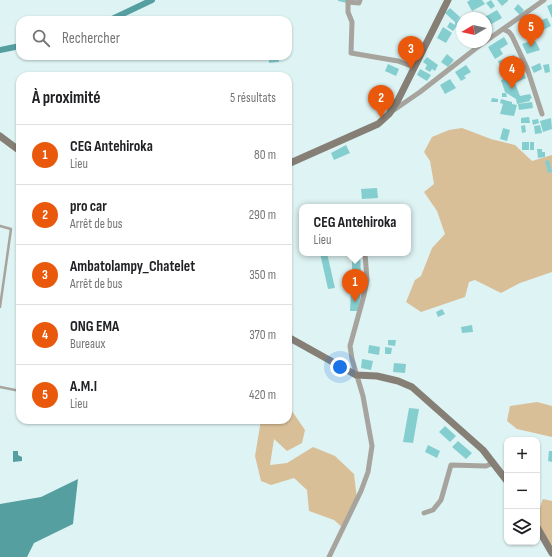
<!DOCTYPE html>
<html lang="fr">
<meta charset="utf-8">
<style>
body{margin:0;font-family:"Sofia Sans Condensed",sans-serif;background:#f2f2f2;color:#202124}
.controls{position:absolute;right:12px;bottom:12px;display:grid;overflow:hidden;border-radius:8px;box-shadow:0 1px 3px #0004}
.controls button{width:36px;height:36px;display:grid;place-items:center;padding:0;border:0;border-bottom:1px solid #e0e0e0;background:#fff;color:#202124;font:20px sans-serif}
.compass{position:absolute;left:456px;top:12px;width:36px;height:36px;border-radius:50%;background:#fff;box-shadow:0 1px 3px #0004;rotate:261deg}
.you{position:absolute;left:340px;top:367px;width:14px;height:14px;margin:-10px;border:3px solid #fff;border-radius:50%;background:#1a73e8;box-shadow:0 0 0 6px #1a73e833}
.badge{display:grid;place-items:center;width:26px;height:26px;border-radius:50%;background:#ea580c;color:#fff;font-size:13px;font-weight:700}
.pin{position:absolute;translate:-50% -33px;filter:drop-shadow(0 1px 2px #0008)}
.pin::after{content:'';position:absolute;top:21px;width:14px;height:12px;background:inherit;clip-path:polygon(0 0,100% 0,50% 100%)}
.popup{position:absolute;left:299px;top:204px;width:112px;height:52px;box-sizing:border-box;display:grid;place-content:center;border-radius:8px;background:#fff;filter:drop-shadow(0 1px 3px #0005);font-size:13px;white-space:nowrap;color:#757577}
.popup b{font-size:15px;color:#202124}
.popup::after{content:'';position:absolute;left:50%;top:100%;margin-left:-8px;border:8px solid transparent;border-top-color:#fff}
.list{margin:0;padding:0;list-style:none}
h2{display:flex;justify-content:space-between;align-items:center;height:52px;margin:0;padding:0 16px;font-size:17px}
h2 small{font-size:13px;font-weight:400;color:#757577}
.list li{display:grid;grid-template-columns:26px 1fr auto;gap:12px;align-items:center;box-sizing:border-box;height:60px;padding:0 16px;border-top:1px solid #e0e0e0}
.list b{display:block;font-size:15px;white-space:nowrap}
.list p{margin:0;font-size:13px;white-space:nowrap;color:#757577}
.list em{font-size:13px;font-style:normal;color:#757577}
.icon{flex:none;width:22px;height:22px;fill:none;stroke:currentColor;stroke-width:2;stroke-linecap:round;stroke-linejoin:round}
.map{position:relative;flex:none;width:552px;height:557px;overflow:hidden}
.search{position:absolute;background:#fff;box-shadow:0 1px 3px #0004;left:16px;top:16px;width:276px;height:44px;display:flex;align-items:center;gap:10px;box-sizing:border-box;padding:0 14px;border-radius:12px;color:#757577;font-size:15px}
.panel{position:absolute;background:#fff;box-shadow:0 1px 3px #0004;left:16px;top:72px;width:276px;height:352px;border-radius:12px}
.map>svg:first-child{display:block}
.green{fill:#d9bf98}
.water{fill:#569fa1}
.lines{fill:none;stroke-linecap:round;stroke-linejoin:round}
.canal{stroke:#569fa1;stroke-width:6}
.building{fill:#85ced0}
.lane{stroke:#a7a39d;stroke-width:2.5}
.street{stroke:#a7a39d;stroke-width:5}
.secondary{stroke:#857f76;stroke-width:7}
</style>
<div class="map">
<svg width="552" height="557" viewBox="0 0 552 557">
<rect width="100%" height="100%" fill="#def3f3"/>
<path class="green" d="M 462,128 L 491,139 L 515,145 L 532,161 L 552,155 L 552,272 L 520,283 L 501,293 L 475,280 L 469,282 L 465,297 L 421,312 L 406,302 L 415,280 L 421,276 L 432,248 L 445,234 L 437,211 L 424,192 L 434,184 L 430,161 L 424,152 L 432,137 L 449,130 Z
M 537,402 L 552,406 L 552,437 L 517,429 L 507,421 L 510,406 Z
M 288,410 L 292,411 L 305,430 L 302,443 L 287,451 L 274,439 L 270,465 L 287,463 L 313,447 L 335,456 L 354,474 L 357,499 L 343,528 L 334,520 L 309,511 L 307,490 L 294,478 L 271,485 L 261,481 L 255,456 L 261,420 L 288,420 Z
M 543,499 L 552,501 L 552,549 C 540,526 533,524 543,499 Z"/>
<path class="water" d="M 13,451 L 18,451 L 18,455 L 22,457 L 22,461 L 13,462 Z
M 78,479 L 73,524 L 34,543 L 27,557 L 0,557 L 0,504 L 41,497 Z"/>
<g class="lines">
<path class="canal" d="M 110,20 L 152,0
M 0,50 L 20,46"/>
</g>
<path class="building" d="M 338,0 L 347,0 L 347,3 L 338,1 Z
M 470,0 L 482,0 L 485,4 L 472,11 L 467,2 Z
M 491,0 L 495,6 L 491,9 L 486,3 Z
M 497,0 L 508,0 L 508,1 L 502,6 Z
M 518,4 L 524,10 L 520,15 L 514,9 Z
M 552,4 L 552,18 L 547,6 Z
M 450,8 L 460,17 L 455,22 L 445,13 Z
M 497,10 L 502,18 L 488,26 L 486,18 L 483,18 Z
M 476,14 L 477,17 L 469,18 Z
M 461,17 L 462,31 L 459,32 L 456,27 L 453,31 L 447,27 L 450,22 L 455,25 L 455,22 Z
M 547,18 L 551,26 L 535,34 L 531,24 Z
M 443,27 L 452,33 L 446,43 L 437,38 Z
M 504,37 L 508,44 L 500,49 L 503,54 L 495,59 L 488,47 Z
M 533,40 L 536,42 L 540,50 L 527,54 L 522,44 Z
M 447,54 L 454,60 L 448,67 L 441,62 Z
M 514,55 L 521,71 L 505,77 L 498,61 Z
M 256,56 L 262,56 L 262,59 L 256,60 Z
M 269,56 L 278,56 L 279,62 L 269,63 Z
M 427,57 L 438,65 L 435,71 L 432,69 L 430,72 L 425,69 L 427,65 L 423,62 Z
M 540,63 L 542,69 L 534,73 L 531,67 Z
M 388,64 L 399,69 L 396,76 L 385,71 Z
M 549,64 L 550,72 L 545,73 L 543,65 Z
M 466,65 L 471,72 L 464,76 L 466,78 L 461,81 L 455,72 Z
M 420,69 L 431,75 L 427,81 L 417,75 Z
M 523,72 L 526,78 L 515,83 L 520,96 L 530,94 L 532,98 L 530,99 L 530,101 L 517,104 L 516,99 L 505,92 L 501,80 Z
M 450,79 L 456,88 L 445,94 L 440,85 Z
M 502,93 L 506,93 L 507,97 L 502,97 Z
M 492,98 L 498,99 L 498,102 L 491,102 Z
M 501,99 L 512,102 L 512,104 L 517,105 L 514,116 L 500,114 L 503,104 L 500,103 Z
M 532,102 L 533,108 L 519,110 L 518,104 Z
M 529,117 L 530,123 L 521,123 L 521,118 Z
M 551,118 L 552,129 L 543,132 L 540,121 Z
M 538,119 L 539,123 L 533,125 L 532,120 Z
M 525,125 L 526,132 L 522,133 L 521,126 Z
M 540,125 L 542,133 L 535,134 L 534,126 Z
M 503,128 L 510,130 L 507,141 L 500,139 Z
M 522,142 L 529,142 L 529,150 L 522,150 Z
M 530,142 L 534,142 L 534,150 L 530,150 Z
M 346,145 L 350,153 L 334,160 L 331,153 Z
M 537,149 L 542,149 L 542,152 L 545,152 L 545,157 L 538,158 Z
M 549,160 L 552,172 L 548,173 L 545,161 Z
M 377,188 L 378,198 L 362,199 L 361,189 Z
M 320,253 L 327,253 L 335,288 L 328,289 Z
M 352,253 L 360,253 L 361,277 L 352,277 Z
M 351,291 L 361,292 L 358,311 L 350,311 Z
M 442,309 L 445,314 L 438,317 L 436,312 Z
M 472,325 L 473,332 L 462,333 L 461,327 Z
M 388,340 L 396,340 L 395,346 L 388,345 Z
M 369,345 L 380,347 L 379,355 L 368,353 Z
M 385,347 L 392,348 L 391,354 L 385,354 Z
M 362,359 L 373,361 L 371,370 L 361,368 Z
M 394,363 L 406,364 L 405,373 L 393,372 Z
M 409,408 L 419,409 L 413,443 L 403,442 Z
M 445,426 L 456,436 L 450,442 L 439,432 Z
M 458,441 L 472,453 L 466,459 L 452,447 Z
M 428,445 L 440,451 L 437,458 L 425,452 Z
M 549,451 L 552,451 L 552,462 L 548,461 Z"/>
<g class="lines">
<path class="lane" d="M 0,226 L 11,229 L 0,307
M 0,387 L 20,391"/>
<path class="street" d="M 348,0 L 348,2 L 359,3 L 360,0
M 348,2 L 348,12 L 352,22 L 351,53 L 398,61 L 414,67
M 503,29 L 509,32 L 512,36 L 527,68 L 542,114
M 486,41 L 544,0
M 391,112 L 420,92 L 484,42
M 424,513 L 433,510 L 441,500 L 451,465 L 486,466 L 493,463
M 329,557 L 361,491 L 368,472 L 372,446 L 363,396 L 352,359 L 350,346 L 364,295 L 367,280 L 365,253"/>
<path class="secondary" d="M 0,136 L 20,151
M 288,164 L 378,124 L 389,114 L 398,100 L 448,0
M 288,337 L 356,375 L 377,376 L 398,381 L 412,387 L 483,450 L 507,481
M 537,527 L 552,553"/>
</g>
</svg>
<div class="controls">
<button>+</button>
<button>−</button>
<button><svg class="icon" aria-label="layers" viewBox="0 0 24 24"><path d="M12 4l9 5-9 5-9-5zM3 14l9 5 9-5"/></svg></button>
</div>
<svg class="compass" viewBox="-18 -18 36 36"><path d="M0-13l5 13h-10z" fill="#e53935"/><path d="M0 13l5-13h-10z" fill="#757577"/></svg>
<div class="you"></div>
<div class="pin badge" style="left:355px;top:302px">1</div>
<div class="popup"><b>CEG Antehiroka</b>Lieu</div>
<div class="pin badge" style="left:381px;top:118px">2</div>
<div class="pin badge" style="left:411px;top:69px">3</div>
<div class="pin badge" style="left:512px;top:89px">4</div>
<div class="pin badge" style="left:531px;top:47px">5</div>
<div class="search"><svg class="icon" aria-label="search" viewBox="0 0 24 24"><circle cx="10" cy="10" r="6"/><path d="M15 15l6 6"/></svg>Rechercher</div>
<section class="panel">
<h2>À proximité<small>5 résultats</small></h2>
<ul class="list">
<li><span class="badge">1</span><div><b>CEG Antehiroka</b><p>Lieu</p></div><em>80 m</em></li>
<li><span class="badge">2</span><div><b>pro car</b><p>Arrêt de bus</p></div><em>290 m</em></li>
<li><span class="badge">3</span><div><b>Ambatolampy_Chatelet</b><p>Arrêt de bus</p></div><em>350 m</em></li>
<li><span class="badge">4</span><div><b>ONG EMA</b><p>Bureaux</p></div><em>370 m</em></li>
<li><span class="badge">5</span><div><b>A.M.I</b><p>Lieu</p></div><em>420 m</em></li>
</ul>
</section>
</div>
